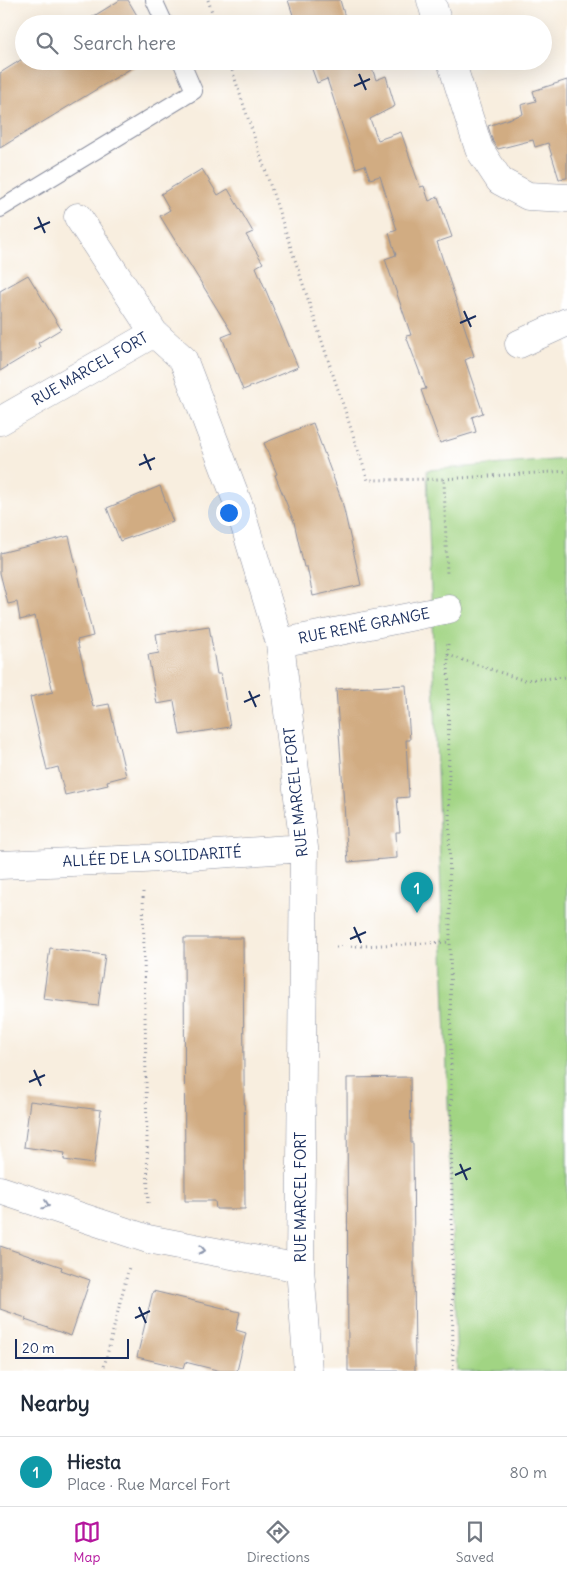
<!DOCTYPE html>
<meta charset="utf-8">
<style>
body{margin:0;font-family:Delius,sans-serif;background:#f2f2f3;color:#1f2937}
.scale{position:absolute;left:15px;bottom:12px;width:114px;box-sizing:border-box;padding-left:5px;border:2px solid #1b2f5e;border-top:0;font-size:14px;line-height:18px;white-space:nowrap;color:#1b2f5e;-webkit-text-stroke:4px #fff;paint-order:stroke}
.you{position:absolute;left:228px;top:512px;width:18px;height:18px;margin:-12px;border:4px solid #fff;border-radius:50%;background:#1a73e8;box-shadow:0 0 0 8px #1a73e833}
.badge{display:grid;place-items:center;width:32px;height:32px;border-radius:50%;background:#b5179e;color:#fff;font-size:16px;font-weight:700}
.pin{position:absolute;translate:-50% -41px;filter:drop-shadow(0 1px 2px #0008)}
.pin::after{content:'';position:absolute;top:26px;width:18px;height:15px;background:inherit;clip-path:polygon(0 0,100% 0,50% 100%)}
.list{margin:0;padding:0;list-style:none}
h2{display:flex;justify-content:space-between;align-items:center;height:65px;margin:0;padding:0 20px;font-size:21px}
h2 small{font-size:16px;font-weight:400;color:#747a83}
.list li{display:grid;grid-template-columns:32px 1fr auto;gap:15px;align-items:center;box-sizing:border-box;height:70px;padding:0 20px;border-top:1px solid #e0e1e3}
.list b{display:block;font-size:19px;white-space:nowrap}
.list p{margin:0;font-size:16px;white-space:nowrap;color:#747a83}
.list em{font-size:16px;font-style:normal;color:#747a83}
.icon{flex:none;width:28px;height:28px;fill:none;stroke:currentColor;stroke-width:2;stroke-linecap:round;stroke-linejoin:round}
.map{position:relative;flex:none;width:567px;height:1371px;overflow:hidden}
.search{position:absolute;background:#fff;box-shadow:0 5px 20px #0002;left:15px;right:15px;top:15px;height:55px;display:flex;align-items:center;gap:12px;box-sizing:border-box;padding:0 18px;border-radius:28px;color:#747a83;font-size:19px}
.sheet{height:135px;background:#fff}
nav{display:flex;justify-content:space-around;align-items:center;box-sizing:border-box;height:70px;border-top:1px solid #e0e1e3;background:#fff;font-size:14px;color:#747a83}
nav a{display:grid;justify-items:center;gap:2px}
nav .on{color:#b5179e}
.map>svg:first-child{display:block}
.green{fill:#a1d483;stroke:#5e8270}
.building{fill:#d1ac82}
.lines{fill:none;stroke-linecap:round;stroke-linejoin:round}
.lane-casing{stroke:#8a8e9e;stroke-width:18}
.street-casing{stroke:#8a8e9e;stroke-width:29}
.path{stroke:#8a8e9e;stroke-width:3;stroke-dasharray:1 4;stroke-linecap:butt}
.lane{stroke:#fff;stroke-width:16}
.street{stroke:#fff;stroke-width:28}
.oneway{stroke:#8d97ae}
.ticks{fill:none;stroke:#1b2f5e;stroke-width:2}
.labels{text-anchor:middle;stroke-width:5;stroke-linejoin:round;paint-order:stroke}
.street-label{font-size:15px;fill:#1b2f5e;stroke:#fff}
</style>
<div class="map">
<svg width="567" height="1371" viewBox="0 0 567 1371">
<rect width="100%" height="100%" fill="#fff"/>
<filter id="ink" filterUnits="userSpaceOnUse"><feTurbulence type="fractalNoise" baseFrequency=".02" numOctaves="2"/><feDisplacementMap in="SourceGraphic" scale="10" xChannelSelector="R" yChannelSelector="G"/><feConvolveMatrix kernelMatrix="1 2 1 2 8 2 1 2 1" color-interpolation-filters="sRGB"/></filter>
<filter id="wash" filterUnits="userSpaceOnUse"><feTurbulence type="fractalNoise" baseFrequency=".0096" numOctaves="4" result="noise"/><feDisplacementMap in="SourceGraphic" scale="20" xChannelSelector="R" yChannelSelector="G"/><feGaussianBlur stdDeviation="1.12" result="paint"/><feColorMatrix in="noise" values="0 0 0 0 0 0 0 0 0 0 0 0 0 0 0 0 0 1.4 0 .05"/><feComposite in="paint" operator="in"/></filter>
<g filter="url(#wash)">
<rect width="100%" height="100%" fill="#f8eedf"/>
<path class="green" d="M 567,459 L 567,1371 L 457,1371 L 427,470 Z"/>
<g id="blocks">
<path class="building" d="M 120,0 L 128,0 L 142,24 L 81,24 Z
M 288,0 L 340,0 L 347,24 L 296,24 Z
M 24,58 L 24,61 L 143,61 L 0,148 L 0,73 Z
M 309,61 L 359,61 L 361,68 L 371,65 L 376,80 L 386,76 L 395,106 L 370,119 L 378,140 L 401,132 L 420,187 L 424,186 L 429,201 L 438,197 L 452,237 L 437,242 L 474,356 L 465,360 L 483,413 L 472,417 L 476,432 L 440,443 L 421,390 L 426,389 L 406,336 L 411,335 L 385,259 L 396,255 L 389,233 L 397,230 L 380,176 L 370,179 L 365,165 L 356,168 L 327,79 L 317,83 Z
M 567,80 L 567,178 L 559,179 L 548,143 L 535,147 L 533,140 L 498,149 L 493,142 L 488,126 L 523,114 L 521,105 L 536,101 L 533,91 Z
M 202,169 L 218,195 L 228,189 L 253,232 L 246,235 L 263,263 L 256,267 L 298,367 L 243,390 L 222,337 L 232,333 L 160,216 L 170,210 L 161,194 Z
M 28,275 L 61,329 L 38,343 L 40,347 L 0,371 L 0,291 Z
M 313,423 L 342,501 L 361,585 L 313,596 L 307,567 L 304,567 L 294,522 L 275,475 L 277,474 L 264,443 Z
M 160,486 L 173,522 L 120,541 L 107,508 Z
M 69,536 L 93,636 L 77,640 L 93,707 L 109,704 L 126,776 L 107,781 L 108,785 L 65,795 L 58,767 L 47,770 L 30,697 L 53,692 L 35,616 L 20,620 L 17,602 L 8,604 L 0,573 L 0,553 Z
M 209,626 L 217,674 L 221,674 L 230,727 L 180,735 L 174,701 L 157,704 L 148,655 L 159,653 L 156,634 Z
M 406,685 L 410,740 L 406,740 L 409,797 L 397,798 L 400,832 L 396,832 L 397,858 L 348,862 L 336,689 Z
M 184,938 L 243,938 L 245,1209 L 216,1209 L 215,1201 L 185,1201 Z
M 50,948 L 105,955 L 98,1006 L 43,999 Z
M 410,1077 L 411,1143 L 413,1143 L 415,1371 L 348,1371 L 347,1078 Z
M 30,1101 L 101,1110 L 94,1164 L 64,1160 L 65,1153 L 24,1147 Z
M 0,1246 L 62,1267 L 61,1270 L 90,1280 L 71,1336 L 25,1320 L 26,1318 L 0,1309 Z
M 153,1291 L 240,1312 L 236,1330 L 246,1333 L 237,1371 L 221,1371 L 185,1362 L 183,1368 L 137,1357 Z"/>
</g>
</g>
<g filter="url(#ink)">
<use href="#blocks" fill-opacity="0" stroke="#8a8e9e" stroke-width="1"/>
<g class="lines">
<g class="lane-casing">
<path id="lane" d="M 154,0 L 165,24
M 0,209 L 194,91 L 181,61"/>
</g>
<g class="street-casing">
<path id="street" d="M 431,0 L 438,24
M 451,61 L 479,149 L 500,181 L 528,196 L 567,198
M 78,217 L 154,333 L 183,359 L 239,506 L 280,643 L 304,848 L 300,1268 L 308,1371
M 519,344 L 567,322
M 0,421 L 154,333
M 280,643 L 449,609
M 0,865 L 143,859 L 304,848
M 0,1190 L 148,1239 L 300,1268"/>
</g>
<path class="path" d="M 208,0 L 216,24
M 229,61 L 368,480 L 444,479 L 447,575
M 444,479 L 567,471
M 448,644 L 453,1371
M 448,655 L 523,680 L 567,677
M 143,892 L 148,1203
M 336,947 L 450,942
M 103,1371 L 129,1267"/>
<use href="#lane" class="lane"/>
<use href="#street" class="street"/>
</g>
<defs><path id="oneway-chevron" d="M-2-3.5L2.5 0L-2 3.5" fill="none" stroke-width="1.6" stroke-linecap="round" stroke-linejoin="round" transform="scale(1.25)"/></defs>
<g class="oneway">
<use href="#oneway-chevron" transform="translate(46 1205) rotate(19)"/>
<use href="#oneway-chevron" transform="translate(202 1250) rotate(11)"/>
</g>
</g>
<path class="ticks" d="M 359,74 L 366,90M 354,86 L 370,79M 38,217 L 45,233M 34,229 L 50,222M 464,311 L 471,327M 460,323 L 476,316M 144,454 L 151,470M 139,465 L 155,458M 249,691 L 256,707M 244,702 L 260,695M 354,927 L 361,943M 350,939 L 366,932M 34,1070 L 41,1086M 29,1082 L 45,1075M 460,1164 L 467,1180M 455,1175 L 471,1168M 139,1307 L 146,1323M 135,1318 L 150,1311"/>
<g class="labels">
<g class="street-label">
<text transform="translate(90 369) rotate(-30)" y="5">RUE MARCEL FORT</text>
<text transform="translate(364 626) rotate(-11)" y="5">RUE RENÉ GRANGE</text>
<text transform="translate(296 792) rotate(-96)" y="5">RUE MARCEL FORT</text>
<text transform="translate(152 857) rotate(-3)" y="5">ALLÉE DE LA SOLIDARITÉ</text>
<text transform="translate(301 1197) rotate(-90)" y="5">RUE MARCEL FORT</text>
</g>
</g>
</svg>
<div class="scale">20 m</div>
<div class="you"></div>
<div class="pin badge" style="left:417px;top:913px;background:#0f9aa8">1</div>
<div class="search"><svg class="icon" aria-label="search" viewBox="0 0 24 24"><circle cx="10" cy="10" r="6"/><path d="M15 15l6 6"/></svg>Search here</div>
</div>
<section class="sheet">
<h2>Nearby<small></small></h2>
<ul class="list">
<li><span class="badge" style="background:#0f9aa8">1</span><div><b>Hiesta</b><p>Place · Rue Marcel Fort</p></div><em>80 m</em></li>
</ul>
</section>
<nav>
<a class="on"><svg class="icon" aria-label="map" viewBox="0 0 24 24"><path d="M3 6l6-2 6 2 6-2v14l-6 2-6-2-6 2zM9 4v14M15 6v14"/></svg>Map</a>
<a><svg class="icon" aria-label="directions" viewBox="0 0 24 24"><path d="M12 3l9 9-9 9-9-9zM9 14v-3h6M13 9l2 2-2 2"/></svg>Directions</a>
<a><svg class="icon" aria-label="saved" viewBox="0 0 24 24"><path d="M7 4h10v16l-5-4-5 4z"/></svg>Saved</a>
</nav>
